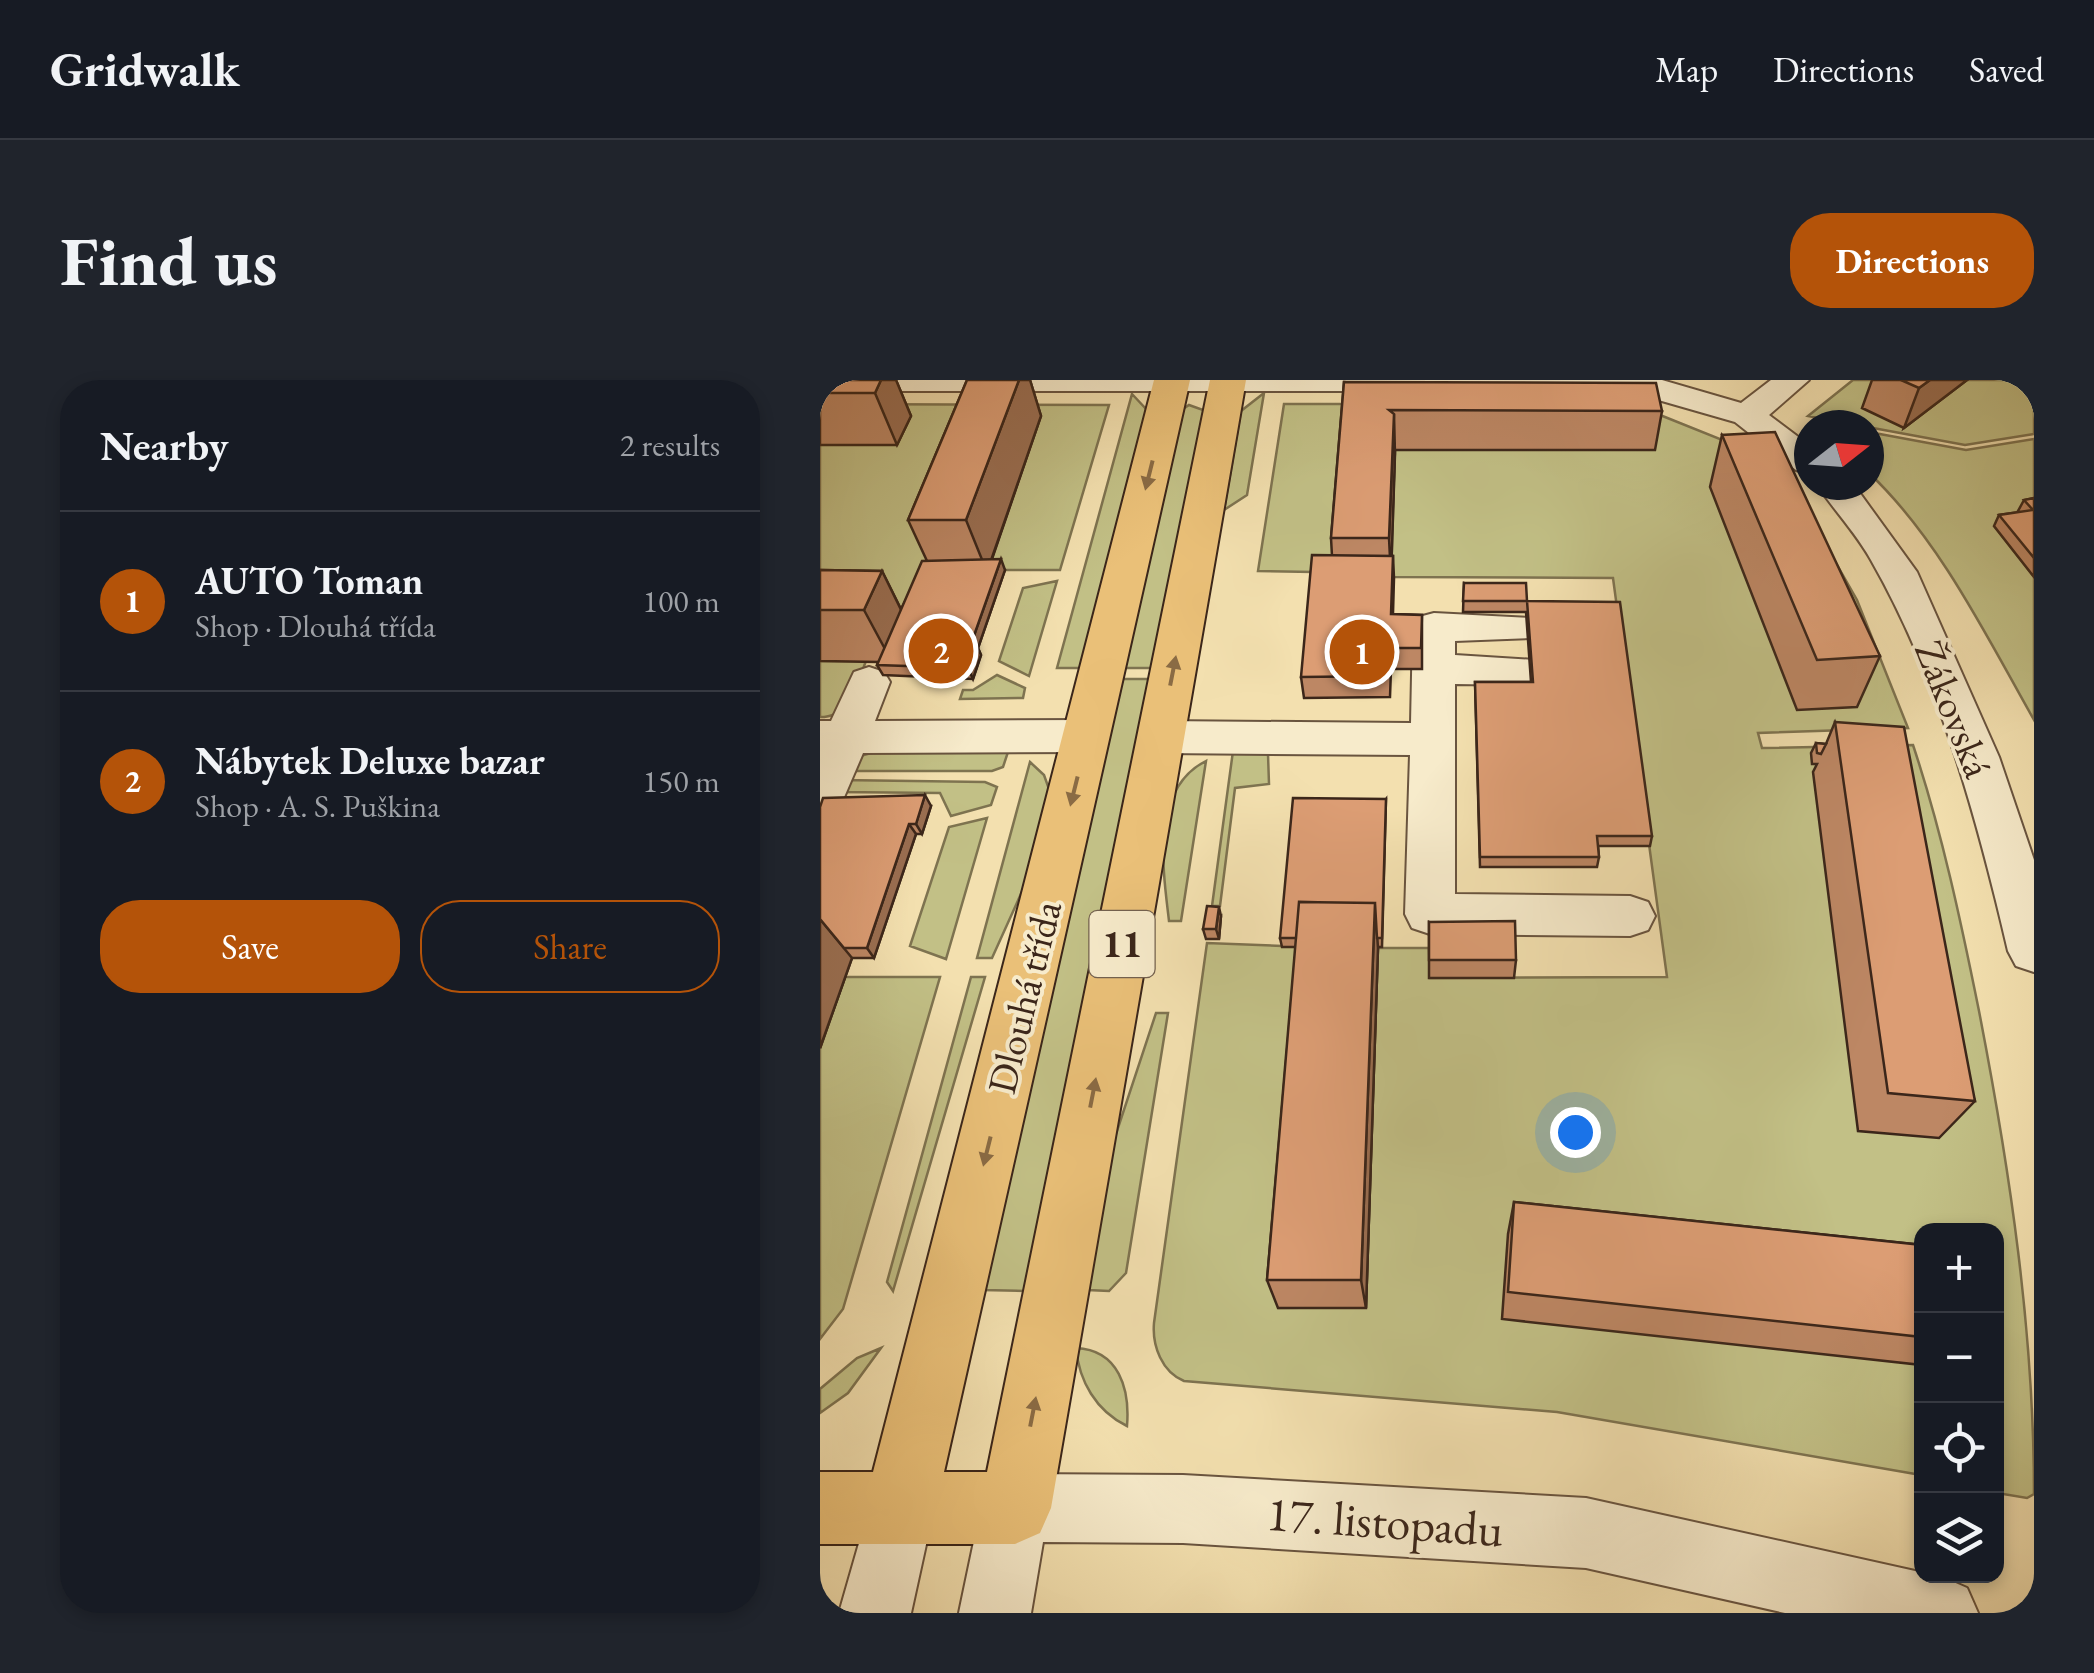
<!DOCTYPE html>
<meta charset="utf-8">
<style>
body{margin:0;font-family:"EB Garamond",serif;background:#20242c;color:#f1f3f6}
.controls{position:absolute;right:30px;bottom:30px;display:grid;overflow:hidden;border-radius:20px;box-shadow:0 5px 15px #0003}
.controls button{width:90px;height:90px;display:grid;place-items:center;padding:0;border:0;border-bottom:2px solid #363941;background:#171b24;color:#f1f3f6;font:50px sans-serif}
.compass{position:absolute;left:974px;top:30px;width:90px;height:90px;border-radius:50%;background:#171b24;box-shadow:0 5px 15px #0003;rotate:73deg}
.you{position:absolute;left:755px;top:752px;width:35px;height:35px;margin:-25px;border:8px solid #fff;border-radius:50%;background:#1a73e8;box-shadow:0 0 0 15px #1a73e833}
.badge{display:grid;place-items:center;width:65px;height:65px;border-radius:50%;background:#b45309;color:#fff;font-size:32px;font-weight:700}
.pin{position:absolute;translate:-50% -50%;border:5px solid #fff;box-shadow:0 2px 10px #0006}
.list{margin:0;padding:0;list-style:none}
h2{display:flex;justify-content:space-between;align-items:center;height:130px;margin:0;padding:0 40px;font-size:42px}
h2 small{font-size:32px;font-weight:400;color:#9ea1a6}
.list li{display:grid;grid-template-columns:65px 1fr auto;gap:30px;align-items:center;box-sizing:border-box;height:180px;padding:0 40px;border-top:2px solid #363941}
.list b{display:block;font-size:38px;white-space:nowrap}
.list p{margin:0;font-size:32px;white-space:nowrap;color:#9ea1a6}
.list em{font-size:32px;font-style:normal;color:#9ea1a6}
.actions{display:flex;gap:20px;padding:30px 40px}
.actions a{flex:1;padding:22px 0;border:2px solid #b45309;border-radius:40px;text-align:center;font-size:35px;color:#b45309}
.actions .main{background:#b45309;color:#fff}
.icon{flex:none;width:55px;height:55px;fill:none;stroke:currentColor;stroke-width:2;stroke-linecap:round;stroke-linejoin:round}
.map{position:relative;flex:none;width:1214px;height:1233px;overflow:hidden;border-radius:40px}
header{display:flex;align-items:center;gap:60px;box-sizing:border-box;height:140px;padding:0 50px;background:#171b24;border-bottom:2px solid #363941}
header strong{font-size:48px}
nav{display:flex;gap:55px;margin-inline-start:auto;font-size:35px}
.intro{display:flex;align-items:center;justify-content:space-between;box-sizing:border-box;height:240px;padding:0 60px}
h1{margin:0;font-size:70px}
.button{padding:25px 45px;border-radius:40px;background:#b45309;color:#fff;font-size:35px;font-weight:700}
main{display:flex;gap:60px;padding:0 60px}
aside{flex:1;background:#171b24;border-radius:40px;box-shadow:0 5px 15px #0003}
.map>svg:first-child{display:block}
.green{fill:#c2c086;stroke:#7e7350;stroke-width:2.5}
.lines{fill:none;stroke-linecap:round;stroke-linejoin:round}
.minor-casing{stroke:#69543f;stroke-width:4}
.major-casing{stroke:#3b261a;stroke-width:4}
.minor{fill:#f7ebcb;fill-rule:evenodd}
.major{fill:#eac078;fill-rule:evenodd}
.wall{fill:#bd8764;stroke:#3b261a;stroke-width:2.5}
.shaded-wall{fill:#9a6e51;stroke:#3b261a;stroke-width:2.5}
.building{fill:#dc9d74;stroke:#3b261a;stroke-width:2.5}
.oneway{fill:#8a6b44}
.labels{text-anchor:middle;stroke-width:8;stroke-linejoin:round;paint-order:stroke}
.shield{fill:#f7ebcb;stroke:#73614f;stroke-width:2.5}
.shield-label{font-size:38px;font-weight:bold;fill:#3b261a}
.street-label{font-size:40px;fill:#3b261a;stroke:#f7ebcb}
.near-street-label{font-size:48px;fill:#3b261a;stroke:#f7ebcb}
</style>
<header>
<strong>Gridwalk</strong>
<nav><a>Map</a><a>Directions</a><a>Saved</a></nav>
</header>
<div class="intro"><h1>Find us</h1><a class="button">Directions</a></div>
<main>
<aside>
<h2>Nearby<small>2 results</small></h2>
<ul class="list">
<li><span class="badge">1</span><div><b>AUTO Toman</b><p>Shop · Dlouhá třída</p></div><em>100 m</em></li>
<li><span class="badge">2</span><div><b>Nábytek Deluxe bazar</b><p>Shop · A. S. Puškina</p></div><em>150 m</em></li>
</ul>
<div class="actions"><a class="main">Save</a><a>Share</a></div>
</aside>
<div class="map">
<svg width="1214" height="1233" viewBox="0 0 1214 1233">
<rect width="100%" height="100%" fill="#f3e0af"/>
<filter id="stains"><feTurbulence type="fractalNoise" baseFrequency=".002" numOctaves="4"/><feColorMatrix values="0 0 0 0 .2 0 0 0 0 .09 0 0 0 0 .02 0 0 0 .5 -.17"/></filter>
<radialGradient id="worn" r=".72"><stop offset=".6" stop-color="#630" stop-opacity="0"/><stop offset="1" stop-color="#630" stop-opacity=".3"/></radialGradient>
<path class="green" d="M 1033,0 L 1214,0 L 1214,54 L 1145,65 L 988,36 Z
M 444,13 L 427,115 L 404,130 L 421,31 Z
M 312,14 L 327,30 L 261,288 L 237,288 Z
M 0,24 L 289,25 L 240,190 L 168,190 L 220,37 L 87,242 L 0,242 Z
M 464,24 L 559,24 L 514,197 L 494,192 L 438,191 Z
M 369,25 L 386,31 L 333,288 L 305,288 L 363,29 Z
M 840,35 L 905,61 L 992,141 L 1037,220 L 1088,348 L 938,353 L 942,368 L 1093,365 C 1122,452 1141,542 1159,631 C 1190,791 1214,952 1214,1114 L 1207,1118 L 1177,1113 L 1176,851 L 1102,851 L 1101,1095 L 737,1032 L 364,1001 C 342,992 332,966 334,943 L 387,563 L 487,567 L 459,928 L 546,927 L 558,568 L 609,568 L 610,598 L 847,597 L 793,198 L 571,197 L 575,70 Z
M 1049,52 L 1146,70 L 1214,59 L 1214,128 L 1207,141 L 1175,147 L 1214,197 L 1214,340 C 1167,257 1119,159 1049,93 Z
M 237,201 L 209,296 L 179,281 L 203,208 Z
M 0,281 L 46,281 C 36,306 31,337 0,337 Z
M 177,295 L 205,308 L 203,318 L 140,319 L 143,310 L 153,310 Z
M 301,299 L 331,299 L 206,911 L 163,910 Z
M 413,371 L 448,374 L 449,404 L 415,408 L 400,526 L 392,526 Z
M 55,372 L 188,372 L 183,387 L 172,391 L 25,391 L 40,376 Z
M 386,381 L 361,541 L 349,541 C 343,490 330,409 386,381 Z
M 210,382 L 224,395 L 229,409 L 205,505 L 172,578 L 157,578 Z
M 20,400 L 165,402 L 177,407 L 171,425 L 131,436 L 120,413 L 16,412 Z
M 167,438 L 126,579 L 90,566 L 129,447 Z
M 25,597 L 120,597 L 23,929 L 0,959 L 0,669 Z
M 151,597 L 165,597 L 73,911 L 67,902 Z
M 336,633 L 348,633 L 306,893 L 289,911 L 268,910 L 293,763 Z
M 61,968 L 28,1013 L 0,1033 L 0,1009 L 37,978 Z
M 256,968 C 299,970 310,1009 307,1046 C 276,1031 259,1001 256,968 Z"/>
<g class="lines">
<g class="minor-casing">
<path id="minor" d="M 0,0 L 842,0 L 921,23 L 951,0 L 989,0 L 949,35 L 989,65 L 989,93 L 976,90 L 915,42 L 807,11 L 0,11 Z
M 997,105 L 1034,105 L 1097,192 L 1179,377 L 1214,480 L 1214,592 L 1196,586 L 1188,571 C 1157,438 1119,299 1051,180 C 1036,153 1014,130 997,105 Z
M 614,233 L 713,238 L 719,248 L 713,258 L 635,261 L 635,275 L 716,280 L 722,290 L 716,300 L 701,305 L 635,304 L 635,514 L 810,516 L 828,522 L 835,536 L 828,550 L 810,556 L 610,554 L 592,548 L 585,534 L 590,375 L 341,373 L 325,368 L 319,357 L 325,346 L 341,341 L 591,343 L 593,247 L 599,237 Z
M 49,287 L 64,292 L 70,302 L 55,341 L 267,340 L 283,345 L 289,356 L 283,367 L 267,372 L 43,373 L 19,429 L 0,433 L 0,341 L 11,341 L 34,292 Z
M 80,1094 L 104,1104 L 114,1128 L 91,1233 L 19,1233 L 56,1104 Z
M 195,1094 L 363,1095 L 766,1118 L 1122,1197 L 1147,1208 L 1158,1233 L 965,1233 L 766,1188 L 363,1163 L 223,1162 L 211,1233 L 139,1233 L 161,1128 L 171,1104 Z"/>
</g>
<g class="major-casing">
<path id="major" d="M 334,0 L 370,0 L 124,1092 L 167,1092 L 390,0 L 426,0 L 231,1128 L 220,1153 L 195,1164 L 0,1164 L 0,1092 L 53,1092 Z"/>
</g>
<use href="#minor" class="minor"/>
<use href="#major" class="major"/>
</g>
<path class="wall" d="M 0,0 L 76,0 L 91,36 L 77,65 L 0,65 Z
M 147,0 L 210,0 L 221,36 L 172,179 L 185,190 L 158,268 L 161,275 L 153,299 L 63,295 L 57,285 L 58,282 L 0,281 L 0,190 L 62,191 L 81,229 L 107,181 L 88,140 Z
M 1052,0 L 1147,0 L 1084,48 L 1042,28 Z
M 524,2 L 842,31 L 835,70 L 575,70 L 571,176 L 573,176 L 574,198 L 573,234 L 602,235 L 602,289 L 571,289 L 570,317 L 484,318 L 481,297 L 512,176 L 511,158 Z
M 902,55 L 1060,276 L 1037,327 L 977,330 L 890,107 Z
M 1214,118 L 1214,197 L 1174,146 L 1179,135 L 1200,132 L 1198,131 L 1204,120 Z
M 644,203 L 707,221 L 832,456 L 830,466 L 778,466 L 779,477 L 777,487 L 660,487 L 655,302 L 711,302 L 706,232 L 643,232 Z
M 1015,342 L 1155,721 L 1119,758 L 1038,751 L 993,392 L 997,384 L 992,384 L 991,373 L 996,363 L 1006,364 Z
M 566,419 L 562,567 L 558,567 L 546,928 L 458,928 L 447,900 L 476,567 L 462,567 L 460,558 Z
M 111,426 L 102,454 L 96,454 L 54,578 L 32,578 L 0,668 L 0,427 Z
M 401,536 L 399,559 L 386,559 L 383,549 Z
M 609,542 L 696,580 L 694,598 L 609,598 Z
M 694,822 L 1102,865 L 1102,985 L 682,939 L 688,854 Z"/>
<path class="shaded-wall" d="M 61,0 L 76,0 L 91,36 L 77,65 L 55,13 Z
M 199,0 L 210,0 L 221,36 L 167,192 L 146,140 Z
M 1110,0 L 1147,0 L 1084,48 L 1099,8 Z
M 574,34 L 575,74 L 571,198 L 569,158 Z
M 181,179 L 185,190 L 158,268 L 161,275 L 153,299 L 148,288 L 151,264 Z
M 62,191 L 87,242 L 72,282 L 44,230 Z
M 105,415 L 111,426 L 102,454 L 96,444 Z
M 89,444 L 96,454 L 54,578 L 47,568 Z
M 555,523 L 558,568 L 546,928 L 541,900 Z
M 399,527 L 401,536 L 399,559 L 396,549 Z
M 0,539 L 32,578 L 0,668 Z"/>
<path class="building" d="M 0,0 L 61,0 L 55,13 L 0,13 Z
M 147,0 L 199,0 L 146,140 L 88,140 Z
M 1081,0 L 1110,0 L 1099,8 Z
M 524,2 L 836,3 L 842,31 L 569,30 L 574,34 L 569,158 L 511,158 Z
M 955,52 L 1060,276 L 997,280 L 902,55 Z
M 1214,118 L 1214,178 L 1179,135 L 1213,130 L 1204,120 Z
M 492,175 L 573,176 L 571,234 L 602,235 L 601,268 L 570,268 L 569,296 L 481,297 Z
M 181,179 L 151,264 L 156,264 L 148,288 L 57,285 L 102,181 Z
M 0,190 L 62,191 L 44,230 L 0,230 Z
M 644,203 L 706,203 L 707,221 L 800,222 L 832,456 L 777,456 L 779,477 L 660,477 L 655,302 L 713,302 L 707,221 L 643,221 Z
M 1015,342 L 1084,347 L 1155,721 L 1068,713 Z
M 996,363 L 1006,364 L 1001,374 L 997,373 Z
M 105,415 L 96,444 L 89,444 L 47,568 L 24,568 L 0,539 L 0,427 L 3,418 Z
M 473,418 L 566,419 L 562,558 L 557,558 L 555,523 L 479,522 L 476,558 L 460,558 Z
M 479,522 L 555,523 L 541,900 L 447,900 Z
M 387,526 L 399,527 L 396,549 L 383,549 Z
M 695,541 L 696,580 L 609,580 L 609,542 Z
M 694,822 L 1102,865 L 1102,957 L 688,912 Z"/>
<defs><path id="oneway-solid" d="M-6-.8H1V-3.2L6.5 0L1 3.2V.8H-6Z" transform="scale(2.5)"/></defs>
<g class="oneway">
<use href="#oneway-solid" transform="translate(329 95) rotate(104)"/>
<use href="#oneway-solid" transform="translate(353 291) rotate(-79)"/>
<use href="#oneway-solid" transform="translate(254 411) rotate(104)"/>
<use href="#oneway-solid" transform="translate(273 713) rotate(-79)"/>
<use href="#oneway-solid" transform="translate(167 771) rotate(104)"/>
<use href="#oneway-solid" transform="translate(213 1032) rotate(-79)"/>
</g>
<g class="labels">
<rect class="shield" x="269.5" y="531" width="65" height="66" rx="8"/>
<g class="shield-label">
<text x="302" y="577">11</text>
</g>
<g class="street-label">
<text transform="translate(1134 329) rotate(68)" y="14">Žákovská</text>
<text transform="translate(204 617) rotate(-76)" y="14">Dlouhá třída</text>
</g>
<g class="near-street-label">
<text transform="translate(565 1141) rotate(4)" y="17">17. listopadu</text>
</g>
</g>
<rect width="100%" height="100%" filter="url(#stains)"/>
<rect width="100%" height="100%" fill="url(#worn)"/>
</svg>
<div class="controls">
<button>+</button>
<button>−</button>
<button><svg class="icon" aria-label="locate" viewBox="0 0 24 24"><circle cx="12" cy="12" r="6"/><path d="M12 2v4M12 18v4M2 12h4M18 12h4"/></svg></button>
<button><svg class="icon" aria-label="layers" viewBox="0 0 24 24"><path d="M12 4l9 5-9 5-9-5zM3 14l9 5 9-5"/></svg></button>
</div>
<svg class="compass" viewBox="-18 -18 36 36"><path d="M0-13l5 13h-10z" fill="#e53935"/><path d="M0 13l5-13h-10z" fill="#9ea1a6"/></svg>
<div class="you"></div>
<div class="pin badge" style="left:542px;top:272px">1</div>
<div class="pin badge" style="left:121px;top:271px">2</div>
</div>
</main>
